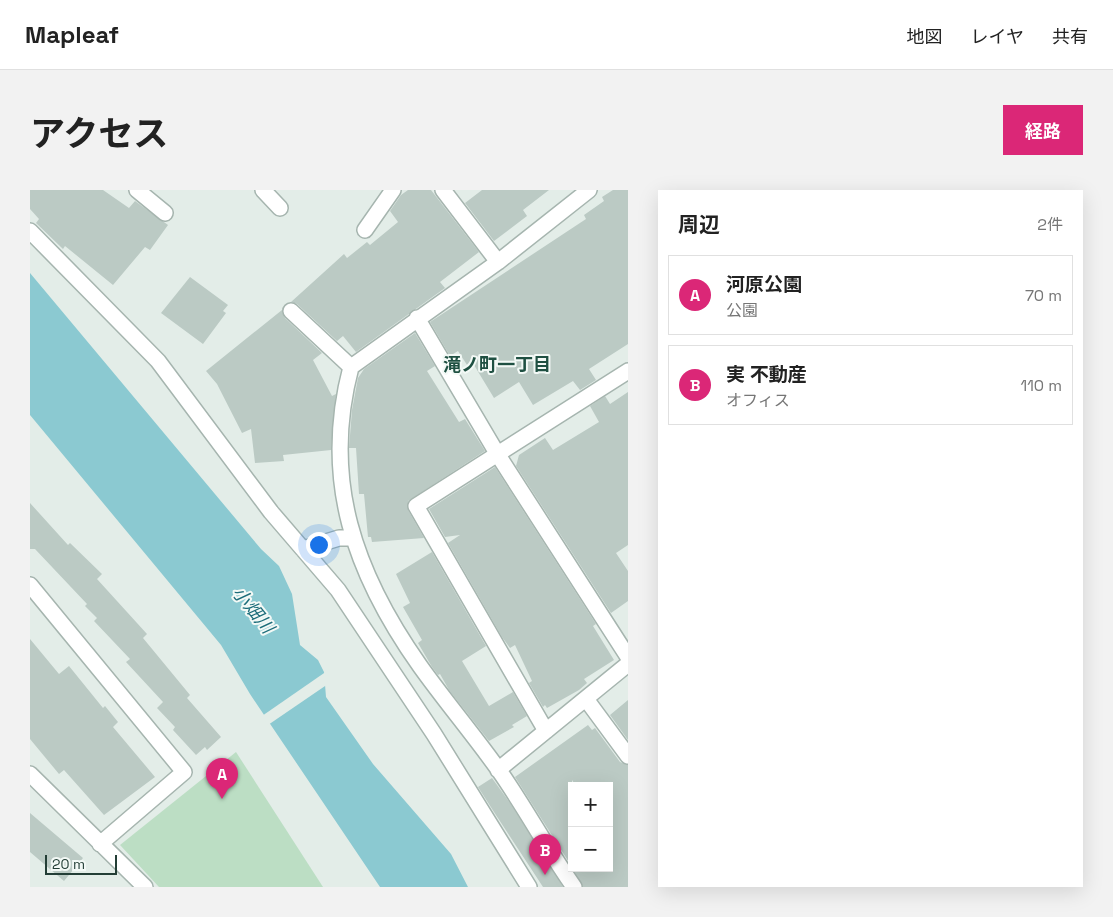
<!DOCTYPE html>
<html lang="ja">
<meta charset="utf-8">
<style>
body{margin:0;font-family:"Space Grotesk","Noto Sans JP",sans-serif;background:#f2f2f2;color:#222}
.controls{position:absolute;right:15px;bottom:15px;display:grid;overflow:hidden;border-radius:0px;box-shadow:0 5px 20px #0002}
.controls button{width:45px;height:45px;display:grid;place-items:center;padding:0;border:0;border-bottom:1px solid #e0e0e0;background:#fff;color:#222;font:25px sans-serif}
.scale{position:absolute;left:15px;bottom:12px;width:72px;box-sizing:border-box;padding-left:5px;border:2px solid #233e36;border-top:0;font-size:14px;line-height:18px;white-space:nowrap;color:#233e36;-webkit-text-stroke:4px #f3f9f6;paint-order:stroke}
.you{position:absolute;left:288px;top:354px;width:18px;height:18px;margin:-12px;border:4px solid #fff;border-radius:50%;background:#1a73e8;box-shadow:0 0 0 8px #1a73e833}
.badge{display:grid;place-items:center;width:32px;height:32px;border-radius:50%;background:#db2777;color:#fff;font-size:16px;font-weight:700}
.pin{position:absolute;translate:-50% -41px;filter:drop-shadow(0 1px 2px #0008)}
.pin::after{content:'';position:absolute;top:26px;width:18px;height:15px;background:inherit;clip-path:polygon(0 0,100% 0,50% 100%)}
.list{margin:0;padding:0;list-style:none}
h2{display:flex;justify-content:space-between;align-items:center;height:65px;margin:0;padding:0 20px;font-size:21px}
h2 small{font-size:16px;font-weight:400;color:#767676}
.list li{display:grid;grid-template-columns:32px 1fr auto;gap:15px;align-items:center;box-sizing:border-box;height:80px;margin:0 10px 10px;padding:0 10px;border:1px solid #e0e0e0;border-radius:0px}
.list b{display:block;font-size:19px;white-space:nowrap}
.list p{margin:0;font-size:16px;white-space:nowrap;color:#767676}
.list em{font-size:16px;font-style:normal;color:#767676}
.map{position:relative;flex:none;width:598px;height:697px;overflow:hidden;border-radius:0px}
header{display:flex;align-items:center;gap:30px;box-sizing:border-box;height:70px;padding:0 25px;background:#fff;border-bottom:1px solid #e0e0e0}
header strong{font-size:24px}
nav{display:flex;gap:28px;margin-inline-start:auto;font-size:18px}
.intro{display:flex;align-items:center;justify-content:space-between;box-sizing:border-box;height:120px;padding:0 30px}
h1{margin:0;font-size:35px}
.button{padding:12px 22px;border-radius:0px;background:#db2777;color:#fff;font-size:18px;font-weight:700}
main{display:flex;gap:30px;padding:0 30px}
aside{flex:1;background:#fff;border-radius:0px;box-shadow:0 5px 20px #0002}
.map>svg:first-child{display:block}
.green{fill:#bcdec4}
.water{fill:#8bc9d1}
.pier{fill:#e3ede8}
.building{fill:#bbcac4}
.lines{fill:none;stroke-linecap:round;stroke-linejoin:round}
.minor-casing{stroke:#a6b5af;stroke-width:18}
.minor{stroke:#fff;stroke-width:15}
.labels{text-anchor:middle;stroke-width:4;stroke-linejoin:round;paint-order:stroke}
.neighbourhood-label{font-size:18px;font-weight:bold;fill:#1f5042;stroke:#f3f9f6}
.water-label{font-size:18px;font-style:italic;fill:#1d6d7a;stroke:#f3f9f6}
</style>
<header>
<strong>Mapleaf</strong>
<nav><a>地図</a><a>レイヤ</a><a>共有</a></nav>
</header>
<div class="intro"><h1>アクセス</h1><a class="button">経路</a></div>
<main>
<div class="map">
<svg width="598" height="697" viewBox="0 0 598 697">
<rect width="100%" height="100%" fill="#e3ede8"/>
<path class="green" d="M 206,562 L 293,697 L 129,697 L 90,655 Z"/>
<path class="water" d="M 0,83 L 231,359 L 249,376 L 262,404 L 270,455 L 288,470 L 294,482 L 296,507 L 343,574 L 421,664 L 438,697 L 350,697 L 220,504 L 191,455 L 0,225 Z"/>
<path class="pier" d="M 297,481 L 298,494 L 238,535 L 232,526 Z"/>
<path class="building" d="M 0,0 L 73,0 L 99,18 L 105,11 L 138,35 L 120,60 L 115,57 L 83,95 L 35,56 L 33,59 L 6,33 L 9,29 L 0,19 Z
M 378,0 L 401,0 L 449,62 L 410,92 L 415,98 L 326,162 L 313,146 L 307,151 L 267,114 L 261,112 L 314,64 L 317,68 L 337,52 L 340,55 L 368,32 L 360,21 L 371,5 Z
M 452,0 L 519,0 L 493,20 L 497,26 L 464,51 L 435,13 Z
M 583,0 L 598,0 L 598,154 L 559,179 L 566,190 L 550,200 L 543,191 L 503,215 L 489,192 L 464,208 L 444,175 L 439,178 L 428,161 L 420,166 L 400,132 L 556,29 L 554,25 L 574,11 L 572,7 Z
M 160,87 L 198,115 L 193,121 L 196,123 L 173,154 L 131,123 Z
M 252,120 L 255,128 L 292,163 L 283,170 L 302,206 L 306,204 L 301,260 L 253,265 L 254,271 L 225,273 L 221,239 L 212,243 L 187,194 L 176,181 Z
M 385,143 L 405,176 L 397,181 L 429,232 L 435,229 L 455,261 L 378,311 L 378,320 L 394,348 L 342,352 L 341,347 L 338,347 L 334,304 L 329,304 L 326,258 L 319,258 L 322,220 L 328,188 L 334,179 Z
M 598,202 L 598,355 L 586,363 L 598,381 L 598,411 L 581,423 L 486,276 L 489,265 L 515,248 L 523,260 L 569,232 L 560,216 L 575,206 L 580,214 Z
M 465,277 L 566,434 L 563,436 L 584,470 L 554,489 L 557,493 L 549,500 L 517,518 L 515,515 L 513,517 L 499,493 L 502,491 L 485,455 L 480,458 L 472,447 L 418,353 L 430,345 L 415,347 L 399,319 Z
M 0,313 L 38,355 L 40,353 L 72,384 L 67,389 L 117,444 L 113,448 L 160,505 L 157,508 L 191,547 L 177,560 L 175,557 L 166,565 L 143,540 L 145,537 L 127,518 L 133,512 L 96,472 L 100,469 L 64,431 L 67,428 L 55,416 L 57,414 L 5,359 L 0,359 Z
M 402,362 L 456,456 L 432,471 L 459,516 L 483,502 L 497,526 L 482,535 L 484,537 L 459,551 L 419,500 L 410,484 L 408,485 L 402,477 L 388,453 L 392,450 L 373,417 L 380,413 L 366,384 Z
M 0,449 L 29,484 L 39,476 L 73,518 L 75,516 L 88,532 L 83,537 L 125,587 L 74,625 L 34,580 L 29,584 L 0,549 Z
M 598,510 L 598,550 L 580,525 Z
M 558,535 L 562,540 L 565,538 L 590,572 L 598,575 L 598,697 L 553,697 L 542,678 L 579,678 L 579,596 L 546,596 L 542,590 L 542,677 L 485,587 Z
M 462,588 L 480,613 L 533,697 L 513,697 L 464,622 L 448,597 Z
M 0,623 L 53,668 L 34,691 L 0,662 Z"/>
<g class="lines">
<g class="minor-casing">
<path id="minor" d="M 107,0 L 135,23
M 233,0 L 250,18
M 413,0 L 468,72
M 335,40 L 363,0
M 0,41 L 128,171 L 241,322 L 308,400 L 404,544 L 499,697
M 261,121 L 321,177
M 387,128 L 468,265 L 598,467
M 273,359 L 309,348 L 322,348
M 0,395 L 154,582 L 70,654
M 556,509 L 598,566
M 516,541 L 386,316 L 598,181
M 468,580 L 598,474
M 0,584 L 115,697
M 544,697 C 517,659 495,617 468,579 C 443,544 415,511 390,476 C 325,384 291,290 321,177 L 468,72 L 559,0"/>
</g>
<use href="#minor" class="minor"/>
</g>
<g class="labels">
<g class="neighbourhood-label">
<text x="467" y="181">滝ノ町一丁目</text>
</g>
<g class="water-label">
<text transform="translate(223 420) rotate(51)" y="6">小畑川</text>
</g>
</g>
</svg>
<div class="controls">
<button>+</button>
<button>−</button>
</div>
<div class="scale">20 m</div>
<div class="you"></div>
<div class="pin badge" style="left:192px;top:609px">A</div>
<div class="pin badge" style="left:515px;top:685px">B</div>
</div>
<aside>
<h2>周辺<small>2件</small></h2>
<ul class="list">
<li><span class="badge">A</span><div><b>河原公園</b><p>公園</p></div><em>70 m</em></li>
<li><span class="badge">B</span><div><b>実 不動産</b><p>オフィス</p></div><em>110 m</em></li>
</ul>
</aside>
</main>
